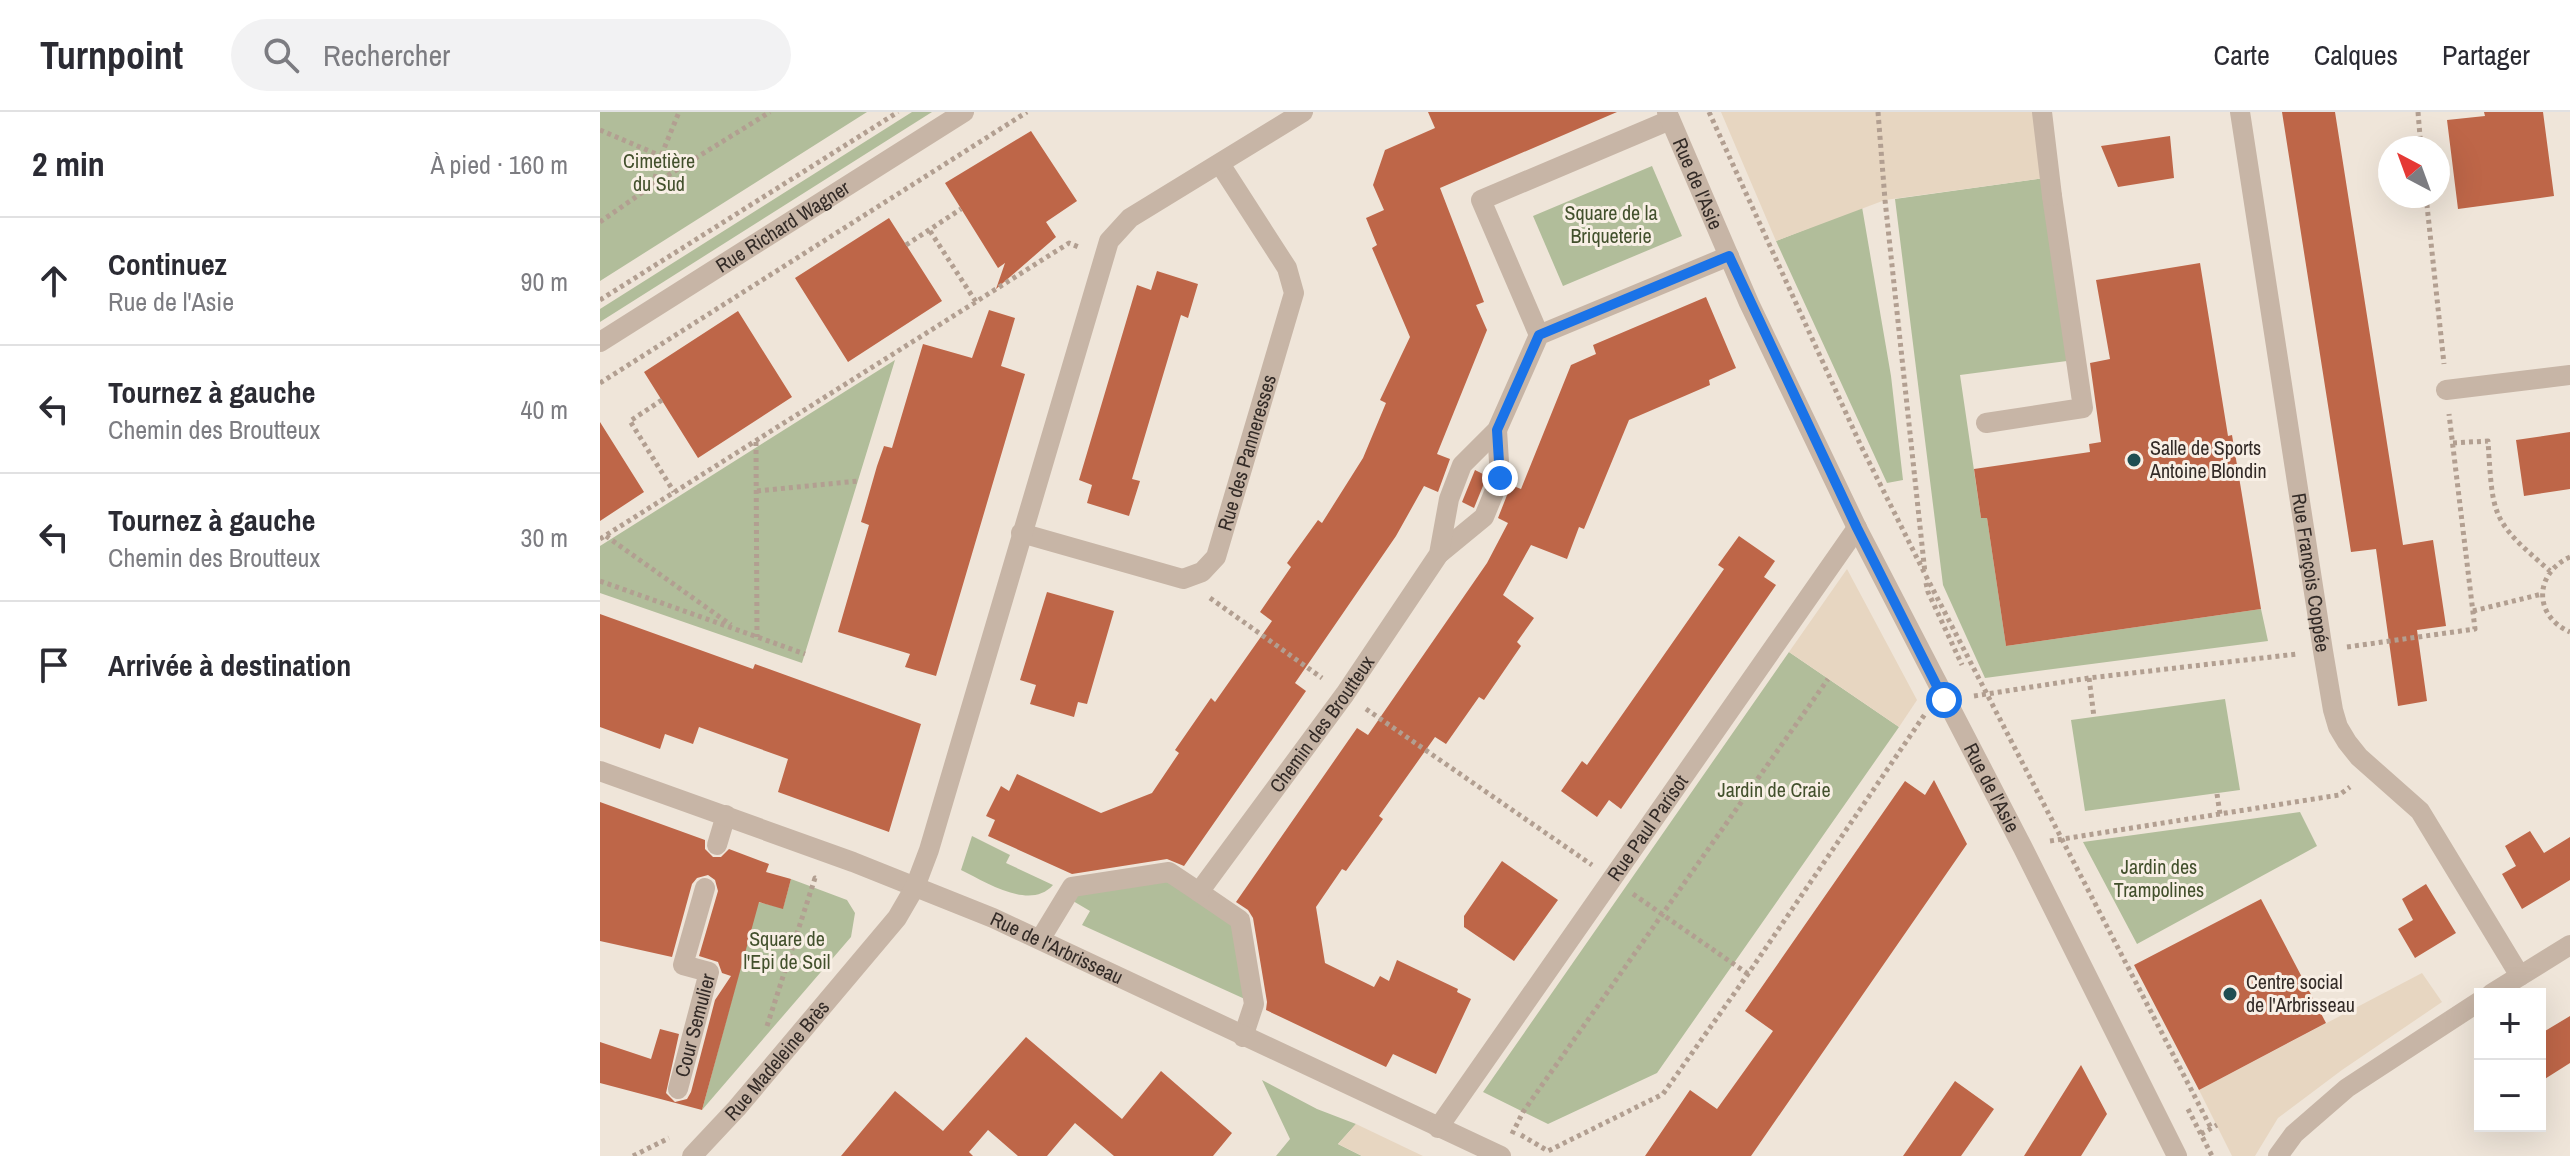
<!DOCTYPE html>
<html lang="fr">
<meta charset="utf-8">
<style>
body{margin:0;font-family:"Archivo Narrow",sans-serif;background:#f2f2f3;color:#2b2b33}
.controls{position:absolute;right:24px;bottom:24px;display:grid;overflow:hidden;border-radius:0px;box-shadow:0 8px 32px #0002}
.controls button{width:72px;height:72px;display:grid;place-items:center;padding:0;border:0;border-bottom:2px solid #e1e1e2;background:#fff;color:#2b2b33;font:40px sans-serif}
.compass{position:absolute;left:1778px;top:24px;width:72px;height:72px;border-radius:50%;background:#fff;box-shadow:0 8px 32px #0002;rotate:319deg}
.stop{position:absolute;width:24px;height:24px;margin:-18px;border:6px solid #1a73e8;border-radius:50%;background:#fff}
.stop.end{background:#1a73e8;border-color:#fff;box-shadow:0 2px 8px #0008}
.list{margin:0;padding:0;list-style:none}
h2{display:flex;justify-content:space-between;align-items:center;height:104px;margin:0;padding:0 32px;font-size:34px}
h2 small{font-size:26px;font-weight:400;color:#7c7c81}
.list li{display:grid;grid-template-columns:52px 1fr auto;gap:24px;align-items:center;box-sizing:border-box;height:128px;padding:0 32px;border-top:2px solid #e1e1e2}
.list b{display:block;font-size:30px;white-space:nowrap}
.list p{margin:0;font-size:26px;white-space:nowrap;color:#7c7c81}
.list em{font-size:26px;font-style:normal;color:#7c7c81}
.icon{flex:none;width:44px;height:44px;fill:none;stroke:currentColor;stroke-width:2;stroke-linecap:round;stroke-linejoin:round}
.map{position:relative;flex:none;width:1970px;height:1044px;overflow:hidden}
header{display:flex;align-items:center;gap:48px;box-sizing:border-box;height:112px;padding:0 40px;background:#fff;border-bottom:2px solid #e1e1e2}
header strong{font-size:38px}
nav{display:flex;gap:44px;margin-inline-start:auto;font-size:28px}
.search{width:560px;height:72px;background:#f2f2f3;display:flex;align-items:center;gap:20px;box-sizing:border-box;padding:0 28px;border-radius:44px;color:#7c7c81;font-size:30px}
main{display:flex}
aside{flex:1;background:#fff}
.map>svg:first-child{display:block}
.green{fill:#b1bd9a}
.plaza{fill:#e7d6c1}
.building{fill:#be6648}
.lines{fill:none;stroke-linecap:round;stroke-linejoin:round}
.path{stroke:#b29f91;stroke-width:5;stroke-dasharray:4 4;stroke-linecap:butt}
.service{stroke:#c7b5a6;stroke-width:20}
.pedestrian{stroke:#c7b5a6;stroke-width:20}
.minor{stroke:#c7b5a6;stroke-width:20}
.tertiary{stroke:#c7b5a6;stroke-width:20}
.route{stroke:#1a73e8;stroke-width:10}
.poi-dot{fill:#1f4e52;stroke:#f8efe5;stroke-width:3}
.labels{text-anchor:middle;stroke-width:6;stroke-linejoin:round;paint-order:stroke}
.park-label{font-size:20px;fill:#42502c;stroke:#f8efe5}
.street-label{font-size:20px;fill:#332b27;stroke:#f8efe5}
.poi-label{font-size:20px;fill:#332b27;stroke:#f8efe5;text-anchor:start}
</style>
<header>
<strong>Turnpoint</strong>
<div class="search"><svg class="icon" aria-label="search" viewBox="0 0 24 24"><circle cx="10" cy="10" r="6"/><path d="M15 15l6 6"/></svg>Rechercher</div>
<nav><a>Carte</a><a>Calques</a><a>Partager</a></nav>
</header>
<main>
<aside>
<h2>2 min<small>À pied · 160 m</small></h2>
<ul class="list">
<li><svg class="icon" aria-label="ahead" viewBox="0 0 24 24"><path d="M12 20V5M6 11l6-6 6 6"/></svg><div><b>Continuez</b><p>Rue de l'Asie</p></div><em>90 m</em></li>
<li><svg class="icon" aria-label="left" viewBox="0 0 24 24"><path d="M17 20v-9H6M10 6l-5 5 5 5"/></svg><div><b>Tournez à gauche</b><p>Chemin des Broutteux</p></div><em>40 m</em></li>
<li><svg class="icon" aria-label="left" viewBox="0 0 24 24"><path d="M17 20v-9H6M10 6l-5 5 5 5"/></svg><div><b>Tournez à gauche</b><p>Chemin des Broutteux</p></div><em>30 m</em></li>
<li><svg class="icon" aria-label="arrive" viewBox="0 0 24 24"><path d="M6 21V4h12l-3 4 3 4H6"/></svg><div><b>Arrivée à destination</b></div></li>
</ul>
</aside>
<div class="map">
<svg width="1970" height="1044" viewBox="0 0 1970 1044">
<rect width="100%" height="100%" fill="#efe5d9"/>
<path class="green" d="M 0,0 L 267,0 L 0,169 Z
M 312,0 L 332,0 L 0,210 L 0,197 Z
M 1052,54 L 1082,124 L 963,174 L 933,104 Z
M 1445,66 L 1467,249 L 1360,263 L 1381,406 L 1387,406 L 1406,534 L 1661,497 L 1668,529 L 1385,566 L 1343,473 L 1295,87 Z
M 1262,95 L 1291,264 L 1303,368 L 1287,371 L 1176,129 Z
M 295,248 L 202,551 L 0,481 L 0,434 Z
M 1189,540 L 1299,615 L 1057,961 L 948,1012 L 883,980 Z
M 1625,587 L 1640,678 L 1485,699 L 1471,608 Z
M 1700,700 L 1717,734 L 1537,832 L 1483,730 Z
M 372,724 L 410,743 L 406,751 L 453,773 C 430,799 386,770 361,758 Z
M 564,766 L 633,811 L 647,888 L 482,813 L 490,799 L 473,789 L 476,782 Z
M 191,767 L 247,788 L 255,801 L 251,825 L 102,998 L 158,790 L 183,796 Z
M 662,968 L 717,997 L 756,1012 L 738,1032 L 762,1044 L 676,1044 L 690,1027 Z"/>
<path class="plaza" d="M 1121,0 L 1434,0 L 1445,66 L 1285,88 L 1176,129 Z
M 1247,457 L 1317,588 L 1299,615 L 1189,540 Z
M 1822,861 L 1842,890 L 1742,958 L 1678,1006 L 1655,1044 L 1632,1044 L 1599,978 Z
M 756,1012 L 823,1044 L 762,1044 L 738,1032 Z"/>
<path class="building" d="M 828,0 L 1017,0 L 840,76 L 884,190 L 876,193 L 887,218 L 837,342 L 850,347 L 838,380 L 824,374 L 796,424 L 695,571 L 706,579 L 584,754 L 567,747 L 472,762 L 388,724 L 395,708 L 386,704 L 401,674 L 409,679 L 417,662 L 501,701 L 552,681 L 579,641 L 575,638 L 611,586 L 615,590 L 672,509 L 660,500 L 691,455 L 687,451 L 718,408 L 722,411 L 763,346 L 786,291 L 780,288 L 810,225 L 772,136 L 777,133 L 766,106 L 784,98 L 773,73 L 785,38 L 835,16 Z
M 1682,0 L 1735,0 L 1803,433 L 1833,428 L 1846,514 L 1817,518 L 1827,589 L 1798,594 L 1776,437 L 1751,440 Z
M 1884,0 L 1943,0 L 1954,84 L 1858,97 L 1847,8 L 1885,4 Z
M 431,19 L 477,89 L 446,110 L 456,125 L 396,177 L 405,151 L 398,156 L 345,71 Z
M 1570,24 L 1574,66 L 1518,75 L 1501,34 Z
M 289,106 L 342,189 L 248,250 L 195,166 Z
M 1600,151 L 1628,324 L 1632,323 L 1661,497 L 1406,534 L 1387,406 L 1381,406 L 1374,357 L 1490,340 L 1489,332 L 1501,330 L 1490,251 L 1510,247 L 1496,168 Z
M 557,159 L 598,172 L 588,206 L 581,203 L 532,367 L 540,369 L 529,404 L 487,391 L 492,373 L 479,368 L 537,173 L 551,178 Z
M 1106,185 L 1136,256 L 1109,268 L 1110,273 L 1029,308 L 984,417 L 979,415 L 967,447 L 931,433 L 903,483 L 934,506 L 917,530 L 921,534 L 884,588 L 879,585 L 846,632 L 835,625 L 779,704 L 783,707 L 746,759 L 742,757 L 716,795 L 725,851 L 774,875 L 780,864 L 789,869 L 797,848 L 858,877 L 857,880 L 871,887 L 836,962 L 793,942 L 786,955 L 666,898 L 667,890 L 653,806 L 648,798 L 636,790 L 757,616 L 768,623 L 887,451 L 908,411 L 898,406 L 911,373 L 921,377 L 971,253 L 996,242 L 993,233 Z
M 389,198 L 415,206 L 401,254 L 425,262 L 336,564 L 305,555 L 310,542 L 238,520 L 269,413 L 261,410 L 277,354 L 284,334 L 292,336 L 323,232 L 372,246 Z
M 138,199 L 192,285 L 98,346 L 44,260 Z
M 0,310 L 44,380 L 0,409 Z
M 1970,320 L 1970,377 L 1924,384 L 1916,328 Z
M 875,358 L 887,364 L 874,396 L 862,390 Z
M 1139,424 L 1175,449 L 1164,465 L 1176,473 L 1021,697 L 1009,688 L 997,705 L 961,679 L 982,649 L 987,653 L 1124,457 L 1118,453 Z
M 447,480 L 514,499 L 487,592 L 478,590 L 474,605 L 430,592 L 436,573 L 420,568 Z
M 0,502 L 153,557 L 155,552 L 321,612 L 289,720 L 178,680 L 188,647 L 99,615 L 93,632 L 65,622 L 60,637 L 0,615 Z
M 1334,668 L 1367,732 L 1151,1044 L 1045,1044 L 1090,978 L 1117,997 L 1173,919 L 1145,899 L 1305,669 L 1325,683 Z
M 0,690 L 105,728 L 105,737 L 113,745 L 121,745 L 129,737 L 169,752 L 166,760 L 191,767 L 183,797 L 159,790 L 102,998 L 0,971 L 0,930 L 51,947 L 60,917 L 79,922 L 66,981 L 75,990 L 87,987 L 91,980 L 115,888 L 131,864 L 122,861 L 118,850 L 99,844 L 118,779 L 115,768 L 108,763 L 97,766 L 92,772 L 72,845 L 0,829 Z
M 1930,719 L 1944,741 L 1970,725 L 1970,768 L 1922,797 L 1902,762 L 1916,754 L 1905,734 Z
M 902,749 L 958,788 L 914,849 L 864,815 L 864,804 Z
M 1826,772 L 1856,821 L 1815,846 L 1798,817 L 1813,808 L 1802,787 Z
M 1661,787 L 1726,911 L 1599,978 L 1534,853 Z
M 1970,904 L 1970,951 L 1940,970 L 1940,922 Z
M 426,925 L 522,1007 L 561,959 L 632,1021 L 613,1044 L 514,1044 L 475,1011 L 447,1044 L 418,1044 L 388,1018 L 369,1040 L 373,1044 L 241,1044 L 295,979 L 343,1019 Z
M 1481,953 L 1507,1002 L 1481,1044 L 1424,1044 Z
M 1355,969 L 1394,997 L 1361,1044 L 1303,1044 Z"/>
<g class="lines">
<path class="path" d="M 1109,0 L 1261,334 L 1326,464 L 1611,1016
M 1278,0 L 1285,88 L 1325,461
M 1818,0 L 1821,36
M 0,18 L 61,44
M 54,72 L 170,0
M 1826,84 L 1844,252
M 0,110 L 53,73 L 61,44 L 79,0
M 330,119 L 376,190
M 306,133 L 361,97
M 0,188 L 298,0
M 0,271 L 427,0
M 62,288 L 30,309 L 74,380
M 156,330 L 157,525
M 1853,331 L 1888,329 C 1893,406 1891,408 1950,459
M 157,379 L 258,369
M 6,424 L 131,513
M 0,427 L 469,131 L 481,136
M 1970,445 C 1934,461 1933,504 1970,520
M 0,469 L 205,542
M 1326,471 L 1328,480 L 1362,553
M 610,486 L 722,566
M 1873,499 L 1942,482
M 1747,535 L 1875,517 L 1849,302
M 1489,566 L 1494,605
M 1374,584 L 1489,566 L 1697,542
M 766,597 L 992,753
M 1617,682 L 1620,702
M 1450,729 L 1739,683 L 1750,675
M 1033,782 L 1148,862
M 167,914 L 215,766 L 217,767
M 1588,997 L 1612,1044
M 912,1022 L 923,1000 L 1228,567
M 1601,1022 L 1617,1013
M 921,1023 L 948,1039 L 1063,982 L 1148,862 L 1325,602
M 33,1044 L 69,1026"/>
<g class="service">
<path d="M 1386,311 L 1483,296 L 1452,84"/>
<path d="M 117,733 L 126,703"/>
<path id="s1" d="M 78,977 L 109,860 L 83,853 L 105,776"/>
</g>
<g class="pedestrian">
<path d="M 939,223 L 881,88 L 1070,8"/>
<path d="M 839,442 L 884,405 L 900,366 L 897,318"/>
<path d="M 599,780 L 640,808 L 654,892 L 643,925"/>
<path id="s2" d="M 441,826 L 472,775 L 569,760 L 599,780 L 745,582 L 839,442 L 849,387 L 862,353 L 897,318 L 939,223 L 1129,144"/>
</g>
<g class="minor">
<path id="s3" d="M 1067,0 L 1149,191 L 1257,416 L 1423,736 L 1577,1044"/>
<path d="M 1442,0 L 1452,84"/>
<path id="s4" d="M 1640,0 L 1723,539 L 1733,598 L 1738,615 L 1747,630 L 1759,645 L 1820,699 L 1920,864"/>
<path d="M 1846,278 L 1970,263"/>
<path id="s5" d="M 421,421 L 583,467 L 602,460 L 616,445 L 694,181 L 687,156 L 620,52"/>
<path id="s6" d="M 0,659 L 253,750 L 393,806 L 901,1044"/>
<path d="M 1891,882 L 1970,833"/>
<path id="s7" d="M 838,1016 L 1257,416"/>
<path id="s8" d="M 92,1044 L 137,996 L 297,806 L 315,775 L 329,738 L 509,129 L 530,106 L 703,0"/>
<path d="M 1678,1044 L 1694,1022 L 1747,976 L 1880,889"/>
</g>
<path class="tertiary" id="s9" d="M 0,230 L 364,0"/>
</g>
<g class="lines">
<path class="route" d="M 900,366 L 897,318 L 939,223 L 1129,144 L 1257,416 L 1344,588"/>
</g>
<g class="poi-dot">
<circle cx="1534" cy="348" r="8"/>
<circle cx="1630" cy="882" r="8"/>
</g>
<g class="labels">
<g class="park-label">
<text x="59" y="56">Cimetière<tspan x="59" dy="23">du Sud</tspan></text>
<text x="1011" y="108">Square de la<tspan x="1011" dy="23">Briqueterie</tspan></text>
<text x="1174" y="685">Jardin de Craie</text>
<text x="1559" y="762">Jardin des<tspan x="1559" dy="23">Trampolines</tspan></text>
<text x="187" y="834">Square de<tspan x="187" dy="23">l'Epi de Soil</tspan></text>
</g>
<g class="street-label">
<text dy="7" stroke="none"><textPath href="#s3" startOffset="78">Rue de l'Asie</textPath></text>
<text dy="7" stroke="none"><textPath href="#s9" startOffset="216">Rue Richard Wagner</textPath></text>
<text dy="7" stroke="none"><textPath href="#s5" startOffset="318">Rue des Panneresses</textPath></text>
<text dy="7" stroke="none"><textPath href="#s4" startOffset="466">Rue François Coppée</textPath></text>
<text dy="7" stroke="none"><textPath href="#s2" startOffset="402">Chemin des Broutteux</textPath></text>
<text dy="7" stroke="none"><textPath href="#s3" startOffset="750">Rue de l'Asie</textPath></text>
<text dy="7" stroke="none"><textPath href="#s7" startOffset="366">Rue Paul Parisot</textPath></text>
<text dy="7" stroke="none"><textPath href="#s6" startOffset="490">Rue de l'Arbrisseau</textPath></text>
<text dy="7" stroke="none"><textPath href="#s1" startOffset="66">Cour Semulier</textPath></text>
<text dy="7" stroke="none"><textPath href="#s8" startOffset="128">Rue Madeleine Brès</textPath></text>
</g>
<g class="poi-label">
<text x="1550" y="343">Salle de Sports<tspan x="1550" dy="23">Antoine Blondin</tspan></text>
<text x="1646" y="877">Centre social<tspan x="1646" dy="23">de l'Arbrisseau</tspan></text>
</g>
</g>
</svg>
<div class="controls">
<button>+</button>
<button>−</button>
</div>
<svg class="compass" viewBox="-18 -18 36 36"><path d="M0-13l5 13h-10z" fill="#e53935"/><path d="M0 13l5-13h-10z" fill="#7c7c81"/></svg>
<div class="stop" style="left:1344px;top:588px"></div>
<div class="stop end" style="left:900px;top:366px"></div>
</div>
</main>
